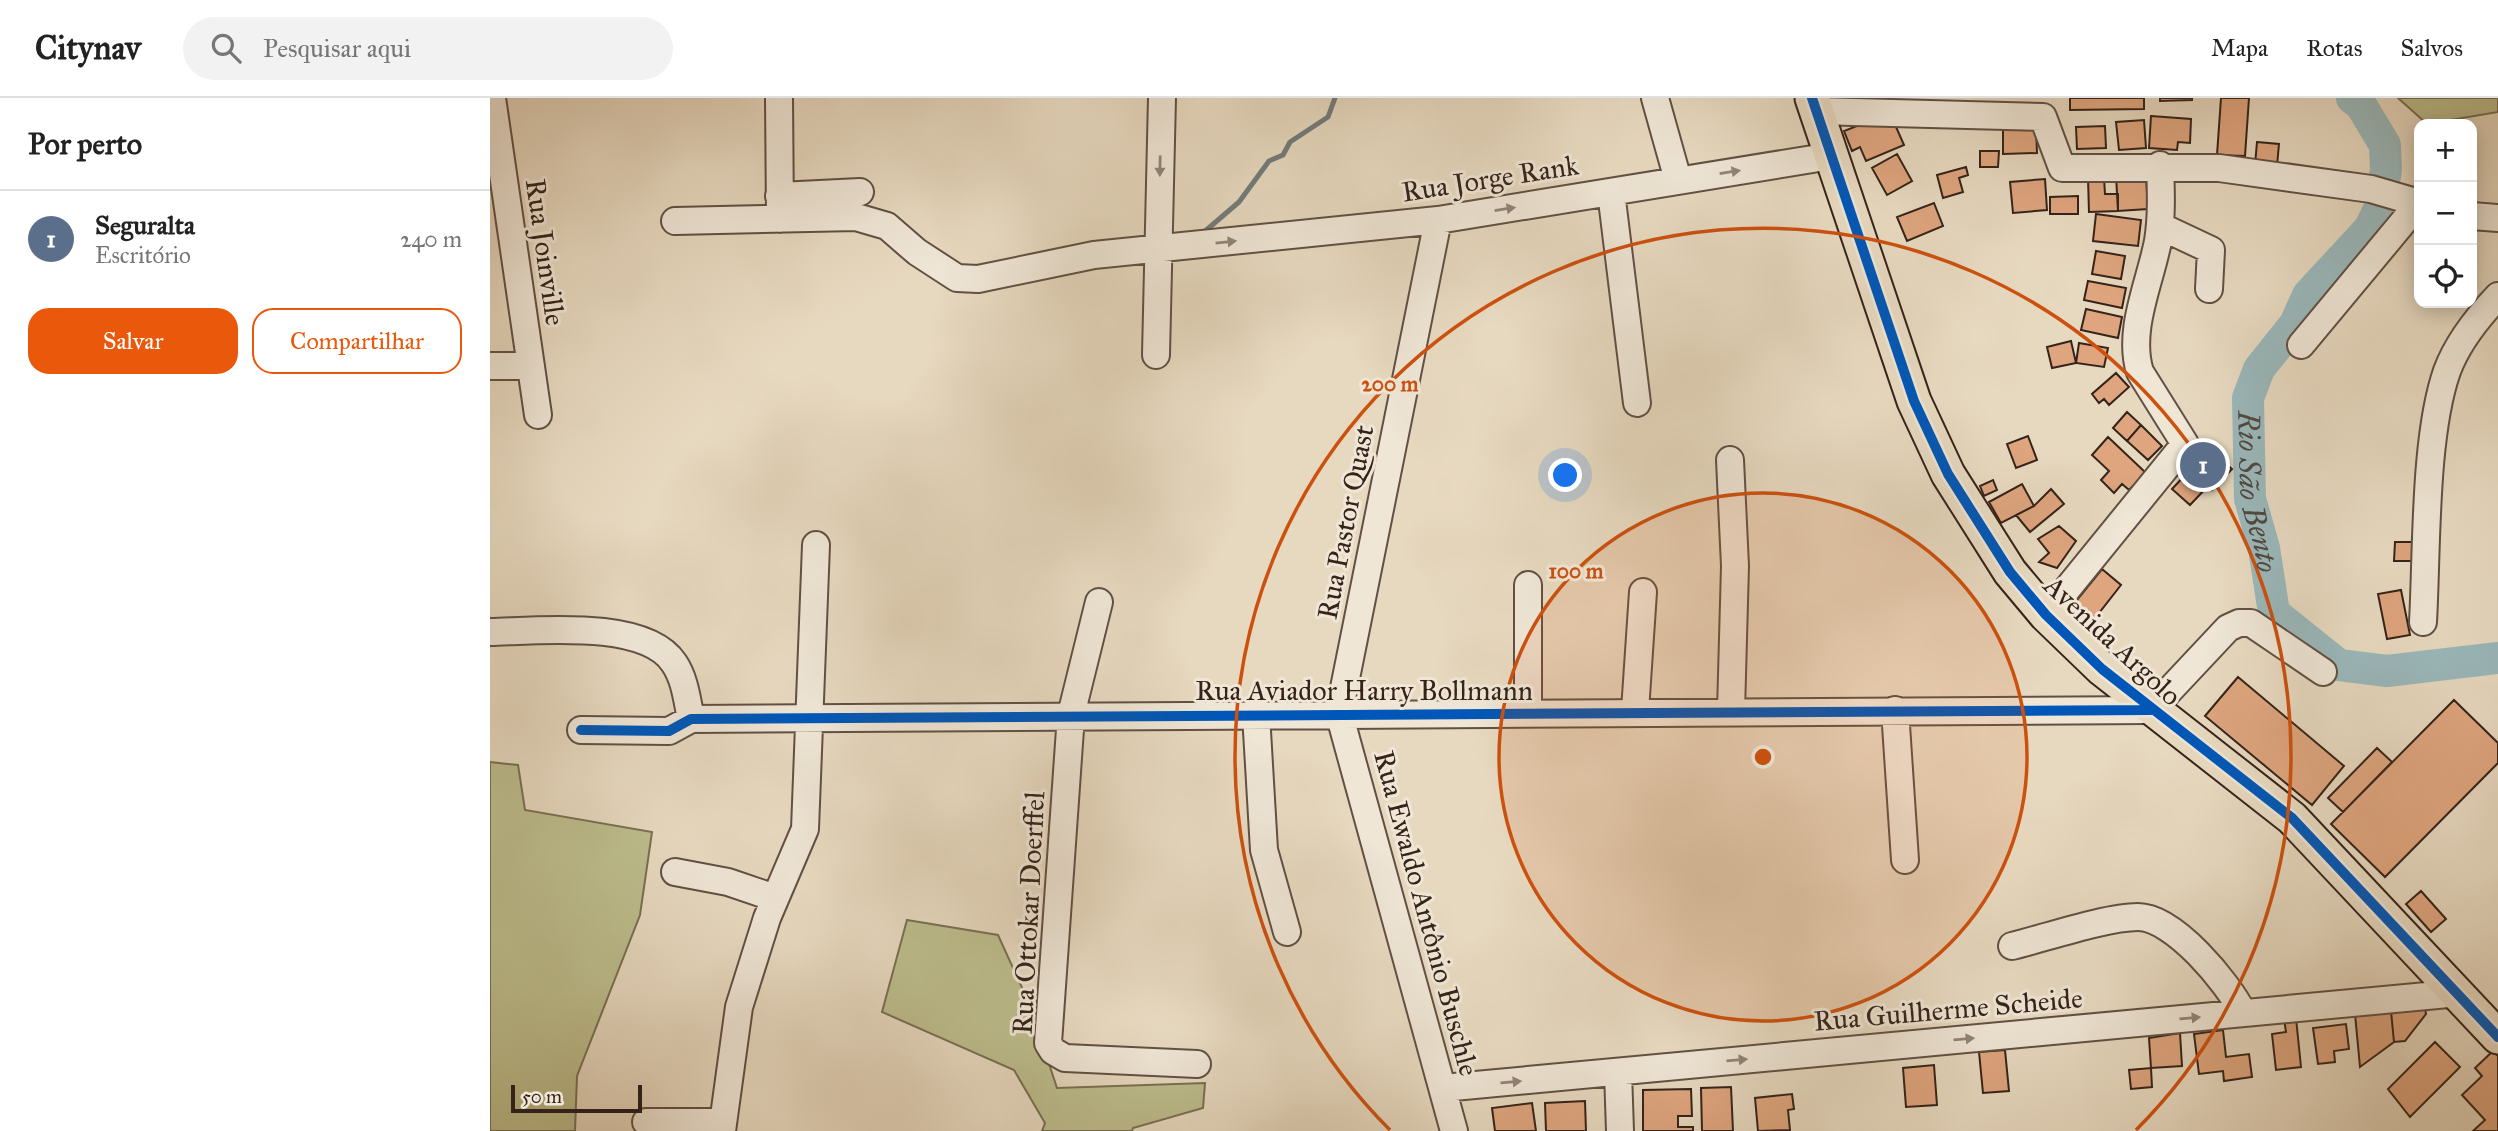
<!DOCTYPE html>
<html lang="pt">
<meta charset="utf-8">
<style>
body{margin:0;font-family:"IM FELL Great Primer",serif;background:#f2f2f2;color:#222}
.controls{position:absolute;right:21px;top:21px;display:grid;overflow:hidden;border-radius:14px;box-shadow:0 4px 18px #0003}
.controls button{width:63px;height:63px;display:grid;place-items:center;padding:0;border:0;border-bottom:2px solid #e0e0e0;background:#fff;color:#222;font:35px sans-serif}
.scale{position:absolute;left:21px;bottom:18px;width:131px;box-sizing:border-box;padding-left:7px;border:4px solid #35231a;border-top:0;font-size:19px;line-height:24px;white-space:nowrap;color:#35231a;-webkit-text-stroke:5px #efe6d6;paint-order:stroke}
.you{position:absolute;left:1076px;top:378px;width:24px;height:24px;margin:-18px;border:5px solid #fff;border-radius:50%;background:#1a73e8;box-shadow:0 0 0 10px #1a73e833}
.badge{display:grid;place-items:center;width:46px;height:46px;border-radius:50%;background:#ea580c;color:#fff;font-size:23px;font-weight:700}
.pin{position:absolute;translate:-50% -50%;border:4px solid #fff;box-shadow:0 2px 7px #0006}
.list{margin:0;padding:0;list-style:none}
h2{display:flex;justify-content:space-between;align-items:center;height:91px;margin:0;padding:0 28px;font-size:30px}
h2 small{font-size:23px;font-weight:400;color:#767676}
.list li{display:grid;grid-template-columns:46px 1fr auto;gap:21px;align-items:center;box-sizing:border-box;height:98px;padding:0 28px;border-top:2px solid #e0e0e0}
.list b{display:block;font-size:26px;white-space:nowrap}
.list p{margin:0;font-size:23px;white-space:nowrap;color:#767676}
.list em{font-size:23px;font-style:normal;color:#767676}
.actions{display:flex;gap:14px;padding:21px 28px}
.actions a{flex:1;padding:16px 0;border:2px solid #ea580c;border-radius:21px;text-align:center;font-size:24px;color:#ea580c}
.actions .main{background:#ea580c;color:#fff}
.icon{flex:none;width:38px;height:38px;fill:none;stroke:currentColor;stroke-width:2;stroke-linecap:round;stroke-linejoin:round}
.map{position:relative;flex:none;width:2008px;height:1033px;overflow:hidden}
header{display:flex;align-items:center;gap:42px;box-sizing:border-box;height:98px;padding:0 35px;background:#fff;border-bottom:2px solid #e0e0e0}
header strong{font-size:33px}
nav{display:flex;gap:38px;margin-inline-start:auto;font-size:24px}
.search{width:490px;height:63px;background:#f2f2f2;display:flex;align-items:center;gap:18px;box-sizing:border-box;padding:0 24px;border-radius:38px;color:#767676;font-size:26px}
main{display:flex}
aside{flex:1;background:#fff}
.map>svg:first-child{display:block}
.green{fill:#bdbd8d;stroke:#797054;stroke-width:2}
.lines{fill:none;stroke-linecap:round;stroke-linejoin:round}
.stream{stroke:#727c7b;stroke-width:5}
.river{stroke:#9ab8bb;stroke-width:32}
.building{fill:#dea57e;stroke:#35231a;stroke-width:2}
.minor-casing{stroke:#625044;stroke-width:30}
.major-casing{stroke:#35231a;stroke-width:37}
.minor{stroke:#efe6d6;stroke-width:26}
.major{stroke:#e7d9c0;stroke-width:33}
.cycleway-casing{stroke:#efe6d6;stroke-width:15}
.cycleway{stroke:#0057b8;stroke-width:10}
.oneway{fill:#928478}
.ring{fill:none;stroke:#cd510e;stroke-width:3.5}
.labels{text-anchor:middle;stroke-width:6;stroke-linejoin:round;paint-order:stroke}
.street-label{font-size:28px;fill:#35231a;stroke:#efe6d6}
.water-label{font-size:30px;font-style:italic;fill:#4e4842;stroke:#efe6d6}
.centre{fill:#cd510e;stroke:#efe6d6;stroke-width:3.5}
.ring-label{font-size:21px;text-anchor:middle;font-weight:bold;fill:#cd510e;stroke:#efe6d6;stroke-width:6;stroke-linejoin:round;paint-order:stroke}
</style>
<header>
<strong>Citynav</strong>
<div class="search"><svg class="icon" aria-label="search" viewBox="0 0 24 24"><circle cx="10" cy="10" r="6"/><path d="M15 15l6 6"/></svg>Pesquisar aqui</div>
<nav><a>Mapa</a><a>Rotas</a><a>Salvos</a></nav>
</header>
<main>
<aside>
<h2>Por perto<small></small></h2>
<ul class="list">
<li><span class="badge" style="background:#5c6f8a">1</span><div><b>Seguralta</b><p>Escritório</p></div><em>240 m</em></li>
</ul>
<div class="actions"><a class="main">Salvar</a><a>Compartilhar</a></div>
</aside>
<div class="map">
<svg width="2008" height="1033" viewBox="0 0 2008 1033">
<rect width="100%" height="100%" fill="#e7d9c0"/>
<filter id="stains"><feTurbulence type="fractalNoise" baseFrequency=".00286" numOctaves="4"/><feColorMatrix values="0 0 0 0 .2 0 0 0 0 .09 0 0 0 0 .02 0 0 0 .5 -.17"/></filter>
<radialGradient id="worn" r=".72"><stop offset=".6" stop-color="#630" stop-opacity="0"/><stop offset="1" stop-color="#630" stop-opacity=".3"/></radialGradient>
<path class="green" d="M 1908,0 L 2008,0 L 2008,14 L 1937,26 Z
M 0,664 L 28,667 L 35,712 L 162,734 L 150,817 L 87,978 L 85,1033 L 0,1033 Z
M 417,822 L 508,837 L 539,905 L 567,990 L 715,985 L 713,1010 L 643,1030 L 642,1033 L 552,1033 L 555,1025 L 524,972 L 392,914 Z"/>
<g class="lines">
<path class="stream" d="M 714,134 L 749,104 L 779,63 L 793,57 L 800,44 L 838,19 L 845,0"/>
<path class="river" id="s1" d="M 1862,0 L 1871,7 L 1895,47 L 1896,72 L 1890,109 L 1880,130 L 1818,197 L 1805,226 L 1769,271 L 1758,300 L 1760,401 L 1774,450 L 1784,515 L 1849,567 L 1897,573 L 2008,560"/>
</g>
<path class="building" d="M 1580,0 L 1654,0 L 1654,11 L 1580,12 Z
M 1670,0 L 1702,0 L 1702,2 L 1670,3 Z
M 1731,0 L 1759,0 L 1755,58 L 1727,57 Z
M 1661,18 L 1701,21 L 1700,45 L 1688,44 L 1687,52 L 1659,50 Z
M 1382,22 L 1403,22 L 1414,47 L 1376,63 L 1370,49 L 1362,53 L 1354,33 Z
M 1654,22 L 1656,50 L 1629,52 L 1626,24 Z
M 1615,28 L 1616,50 L 1587,51 L 1586,29 Z
M 1546,29 L 1547,55 L 1513,56 L 1513,30 Z
M 1767,44 L 1789,46 L 1787,68 L 1765,67 Z
M 1490,53 L 1509,53 L 1508,69 L 1490,69 Z
M 1407,56 L 1422,83 L 1397,97 L 1382,70 Z
M 1476,69 L 1478,77 L 1469,80 L 1473,94 L 1453,100 L 1447,77 Z
M 1656,77 L 1658,111 L 1628,113 L 1626,78 Z
M 1598,80 L 1614,80 L 1615,96 L 1628,96 L 1628,113 L 1599,114 Z
M 1555,81 L 1557,112 L 1523,115 L 1520,84 Z
M 1588,98 L 1588,116 L 1560,116 L 1560,99 Z
M 1444,105 L 1453,128 L 1417,143 L 1407,119 Z
M 1606,116 L 1651,122 L 1648,148 L 1603,143 Z
M 1606,153 L 1635,158 L 1631,181 L 1602,176 Z
M 1598,183 L 1636,190 L 1632,210 L 1594,202 Z
M 1596,211 L 1632,219 L 1628,240 L 1591,232 Z
M 1581,243 L 1586,265 L 1562,270 L 1557,249 Z
M 1589,245 L 1618,250 L 1614,269 L 1586,265 Z
M 1626,275 L 1639,289 L 1619,307 L 1614,301 L 1609,305 L 1602,296 Z
M 1637,314 L 1651,327 L 1637,343 L 1623,330 Z
M 1651,327 L 1672,348 L 1658,362 L 1637,343 Z
M 1538,338 L 1547,362 L 1526,370 L 1517,346 Z
M 1618,339 L 1656,375 L 1639,392 L 1632,386 L 1624,395 L 1611,382 L 1619,373 L 1602,357 Z
M 1725,356 L 1742,371 L 1722,392 L 1718,388 L 1700,407 L 1682,391 L 1713,358 L 1718,363 Z
M 1503,382 L 1507,392 L 1494,398 L 1490,388 Z
M 1532,386 L 1544,408 L 1511,425 L 1499,404 Z
M 1561,391 L 1574,406 L 1540,434 L 1526,417 L 1544,408 Z
M 1569,428 L 1586,443 L 1567,470 L 1549,464 L 1559,455 L 1548,441 Z
M 1905,444 L 1928,444 L 1925,463 L 1904,463 Z
M 1612,471 L 1631,487 L 1598,529 L 1578,513 Z
M 1911,492 L 1920,537 L 1897,541 L 1888,496 Z
M 1748,579 L 1854,668 L 1822,707 L 1715,618 Z
M 1964,602 L 2008,645 L 2008,665 L 1895,779 L 1841,726 Z
M 1887,650 L 1902,664 L 1853,714 L 1838,700 Z
M 1931,793 L 1956,821 L 1941,834 L 1916,806 Z
M 1934,905 L 1936,916 L 1915,943 L 1904,944 L 1901,913 Z
M 1901,913 L 1904,944 L 1870,969 L 1865,916 Z
M 1806,920 L 1811,969 L 1786,972 L 1782,936 L 1796,934 L 1794,921 Z
M 1856,926 L 1859,951 L 1844,953 L 1845,964 L 1828,966 L 1823,930 Z
M 1733,932 L 1736,959 L 1759,956 L 1762,979 L 1734,983 L 1733,973 L 1709,976 L 1704,936 Z
M 1690,935 L 1692,968 L 1661,970 L 1659,940 Z
M 1945,944 L 1970,969 L 1920,1019 L 1898,991 Z
M 1515,952 L 1519,993 L 1493,995 L 1489,954 Z
M 2003,953 L 2008,958 L 2008,1033 L 1983,1033 L 1995,1022 L 1972,997 L 1992,978 L 1985,970 Z
M 1444,967 L 1447,1007 L 1416,1009 L 1413,970 Z
M 1661,970 L 1662,989 L 1641,991 L 1639,972 Z
M 1241,989 L 1243,1033 L 1212,1033 L 1211,990 Z
M 1201,991 L 1202,1018 L 1188,1018 L 1188,1029 L 1203,1029 L 1203,1033 L 1153,1033 L 1153,992 Z
M 1302,996 L 1304,1011 L 1298,1012 L 1300,1032 L 1268,1033 L 1265,1000 Z
M 1095,1003 L 1096,1033 L 1056,1033 L 1055,1005 Z
M 1042,1005 L 1046,1033 L 1005,1033 L 1002,1010 Z"/>
<g class="lines">
<g class="minor-casing">
<path id="minor" d="M 2,0 L 48,317
M 289,0 L 290,121
M 1165,0 L 1188,82
M 1326,13 L 1553,19 L 1572,70 L 1729,70 L 1881,91 L 1929,105
M 1121,94 L 1147,305
M 289,98 L 370,94
M 1982,118 L 2008,120
M 948,122 L 849,615 L 964,1033
M 185,123 L 366,119 L 397,128 L 427,154 L 467,180 L 488,181 L 604,157 L 948,122 L 1341,58
M 1670,128 L 1721,152 L 1719,191
M 1811,247 L 1929,105
M 666,257 L 672,0
M 0,268 L 41,268
M 1240,362 L 1245,468 L 1241,613
M 1038,487 L 1038,614
M 609,504 L 581,617 L 558,945 L 563,953 L 575,960 L 707,966
M 1556,517 L 1695,346 L 1650,274 C 1637,232 1660,185 1668,143 C 1672,118 1671,93 1670,67
M 1933,524 C 1937,452 1934,339 1957,273 C 1967,246 1988,219 2008,198
M 0,534 C 47,533 155,521 184,565 C 195,581 197,602 201,621
M 1405,612 L 1415,762
M 1145,613 L 1153,494
M 766,616 L 774,752 L 797,834
M 91,632 L 179,633 L 201,621 L 1661,612 L 1738,530 L 1749,525 L 1761,525 L 1833,574
M 185,774 L 238,784 L 285,800
M 1522,848 C 1555,840 1616,819 1648,819 C 1684,819 1738,885 1753,915
M 1128,974 L 1130,1033
M 953,990 L 1969,895
M 156,1024 L 232,1024
M 232,1033 L 249,909 L 277,820 L 315,731 L 326,447"/>
</g>
<g class="major-casing">
<path id="major" d="M 1322,0 L 1424,303 L 1458,376 L 1520,474 L 1556,517 L 1612,571 L 1802,720 L 2008,939"/>
</g>
<use href="#minor" class="minor"/>
<use href="#major" class="major"/>
<g class="cycleway-casing">
<path id="cycleway" d="M 1322,0 L 1424,303 L 1458,376 L 1520,474 L 1556,517 L 1612,571 L 1802,720 L 2008,939
M 91,632 L 179,633 L 201,621 L 1661,612"/>
</g>
<use href="#cycleway" class="cycleway"/>
</g>
<defs><path id="oneway-solid" d="M-6-.8H1V-3.2L6.5 0L1 3.2V.8H-6Z" transform="scale(1.75)"/></defs>
<g class="oneway">
<use href="#oneway-solid" transform="translate(670 68) rotate(91)"/>
<use href="#oneway-solid" transform="translate(1240 74) rotate(-9)"/>
<use href="#oneway-solid" transform="translate(1015 111) rotate(-9)"/>
<use href="#oneway-solid" transform="translate(736 144) rotate(-6)"/>
<use href="#oneway-solid" transform="translate(1700 920) rotate(-5)"/>
<use href="#oneway-solid" transform="translate(1474 941) rotate(-5)"/>
<use href="#oneway-solid" transform="translate(1247 962) rotate(-5)"/>
<use href="#oneway-solid" transform="translate(1021 984) rotate(-5)"/>
</g>
<circle cx="1273" cy="659" r="264" fill="#cd510e" fill-opacity=".12"/>
<g class="ring">
<circle cx="1273" cy="659" r="264"/>
<path d="M900 1032A528 528 0 1 1 1646 1032"/>
</g>
<g class="labels">
<g class="street-label">
<text transform="translate(1000 80) rotate(-9)" y="10">Rua Jorge Rank</text>
<text transform="translate(56 154) rotate(82)" y="10">Rua Joinville</text>
<text transform="translate(855 424) rotate(-79)" y="10">Rua Pastor Quast</text>
<text transform="translate(1623 542) rotate(43)" y="10">Avenida Argolo</text>
<text x="874" y="602">Rua Aviador Harry Bollmann</text>
<text transform="translate(538 815) rotate(-87)" y="10">Rua Ottokar Doerffel</text>
<text transform="translate(937 815) rotate(75)" y="10">Rua Ewaldo Antônio Buschle</text>
<text transform="translate(1458 911) rotate(-5)" y="10">Rua Guilherme Scheide</text>
</g>
<g class="water-label">
<text dy="10" stroke="none"><textPath href="#s1" startOffset="450">Rio São Bento</textPath></text>
</g>
</g>
<circle cx="1273" cy="659" r="10" class="centre"/>
<g class="ring-label">
<text x="900" y="293">200 m</text>
<text x="1086" y="480">100 m</text>
</g>
<rect width="100%" height="100%" filter="url(#stains)"/>
<rect width="100%" height="100%" fill="url(#worn)"/>
</svg>
<div class="controls">
<button>+</button>
<button>−</button>
<button><svg class="icon" aria-label="locate" viewBox="0 0 24 24"><circle cx="12" cy="12" r="6"/><path d="M12 2v4M12 18v4M2 12h4M18 12h4"/></svg></button>
</div>
<div class="scale">50 m</div>
<div class="you"></div>
<div class="pin badge" style="left:1713px;top:367px;background:#5c6f8a">1</div>
</div>
</main>
